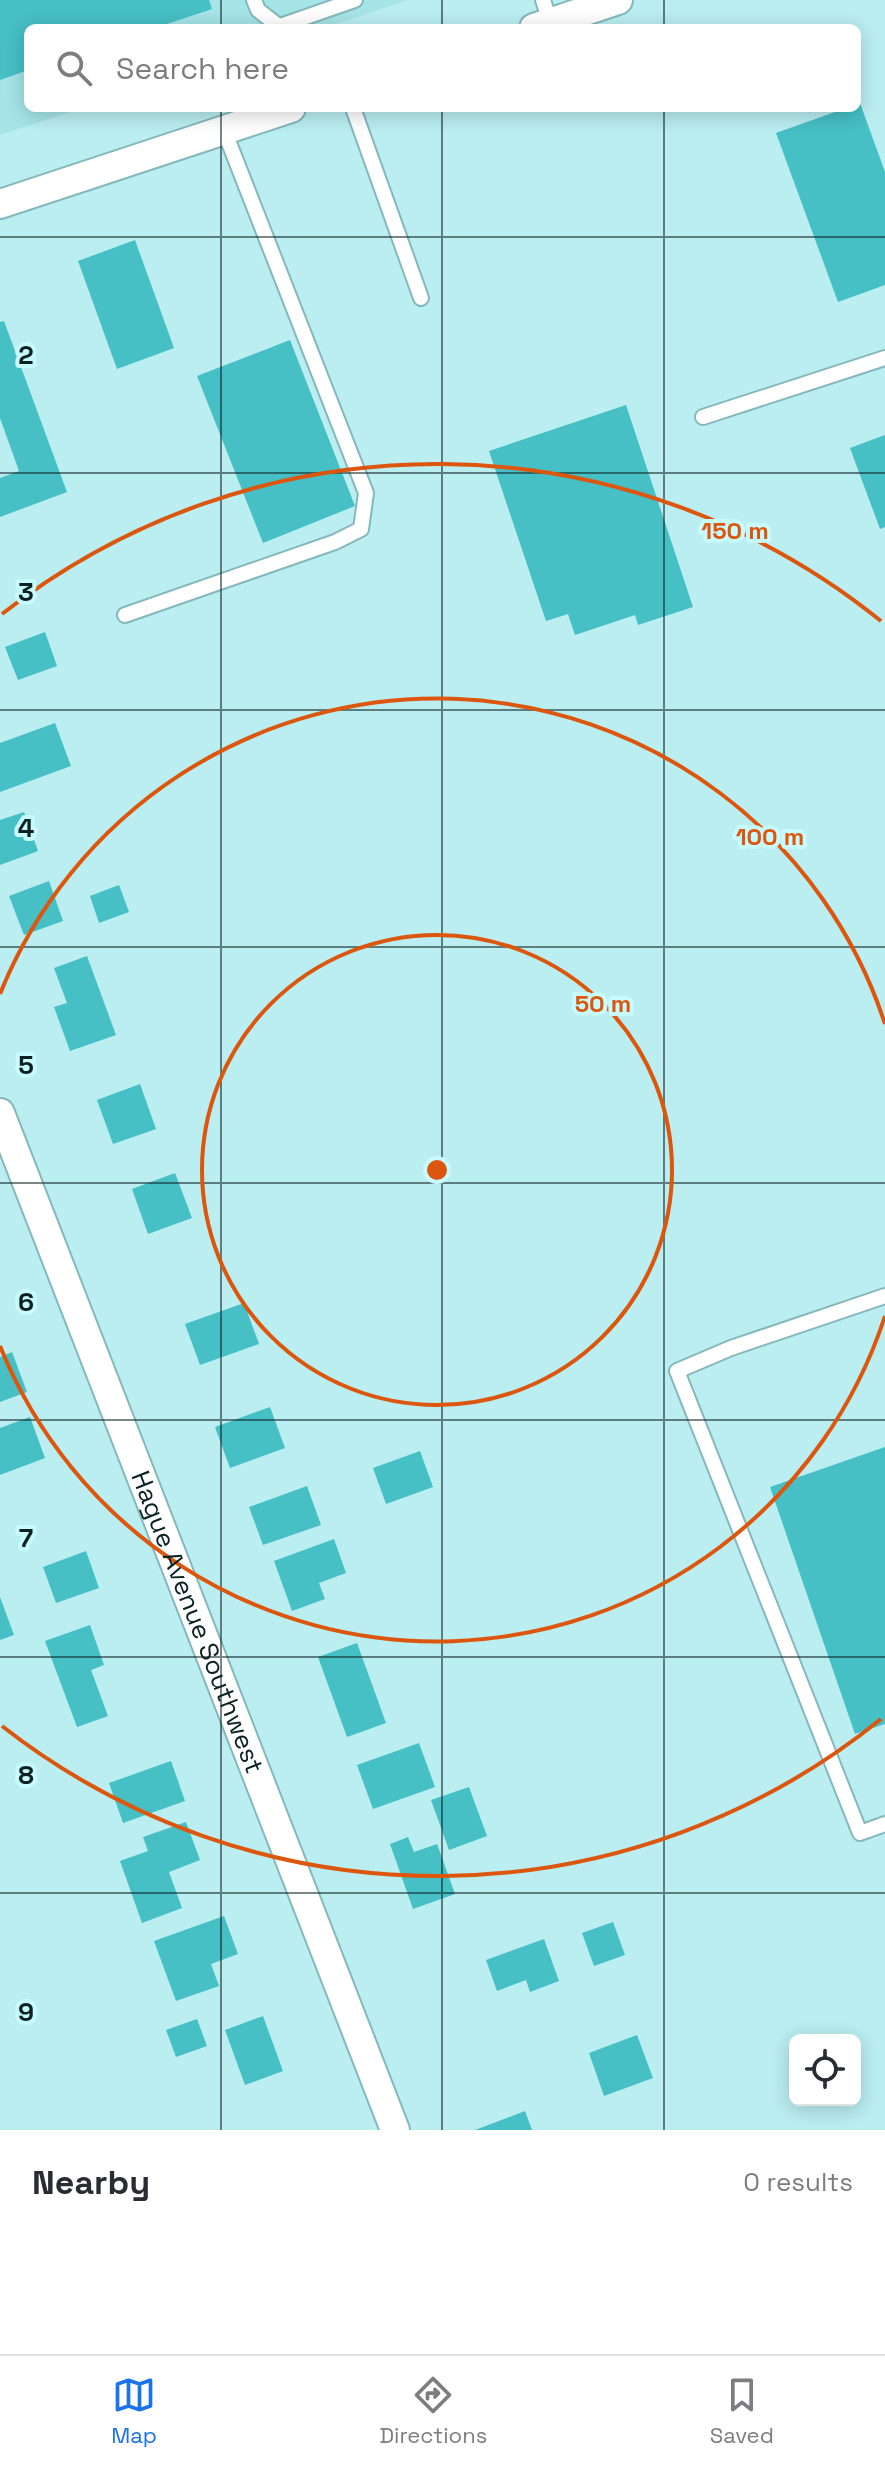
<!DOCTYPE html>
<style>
body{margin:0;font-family:"Space Grotesk",sans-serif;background:#f2f2f3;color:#2b2b33}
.controls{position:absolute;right:24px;bottom:24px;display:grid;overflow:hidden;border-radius:12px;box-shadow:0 4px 20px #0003}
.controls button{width:72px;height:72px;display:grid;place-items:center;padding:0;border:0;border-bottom:2px solid #e1e1e2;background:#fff;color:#2b2b33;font:40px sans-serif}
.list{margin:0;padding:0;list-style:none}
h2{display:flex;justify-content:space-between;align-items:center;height:104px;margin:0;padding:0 32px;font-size:34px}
h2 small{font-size:26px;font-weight:400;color:#7c7c81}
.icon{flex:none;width:44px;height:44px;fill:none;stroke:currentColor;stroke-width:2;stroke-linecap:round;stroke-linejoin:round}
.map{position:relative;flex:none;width:885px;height:2130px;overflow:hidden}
.search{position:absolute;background:#fff;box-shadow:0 4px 20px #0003;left:24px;right:24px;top:24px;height:88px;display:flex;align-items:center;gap:20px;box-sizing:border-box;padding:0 28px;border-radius:12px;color:#7c7c81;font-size:30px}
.sheet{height:224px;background:#fff}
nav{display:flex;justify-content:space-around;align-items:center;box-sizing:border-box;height:112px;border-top:2px solid #e1e1e2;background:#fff;font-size:22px;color:#7c7c81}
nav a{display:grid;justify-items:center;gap:4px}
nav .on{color:#1a73e8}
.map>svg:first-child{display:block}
.built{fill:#a5e4e7}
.building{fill:#46bfc5}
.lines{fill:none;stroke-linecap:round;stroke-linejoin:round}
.service-casing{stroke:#85b8ba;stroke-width:18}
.minor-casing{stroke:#85b8ba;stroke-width:32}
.service{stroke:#fff;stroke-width:14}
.minor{stroke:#fff;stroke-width:28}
.grid{fill:none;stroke:#0c2122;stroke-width:2;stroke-opacity:0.55}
.ring{fill:none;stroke:#dd560d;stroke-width:4}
.labels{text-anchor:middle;stroke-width:8;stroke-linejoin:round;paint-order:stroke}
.street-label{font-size:26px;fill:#0c2122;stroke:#c7fbfe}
.grid-label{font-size:26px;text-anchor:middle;font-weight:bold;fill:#0c2122;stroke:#c7fbfe;stroke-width:8;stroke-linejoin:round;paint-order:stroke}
.centre{fill:#dd560d;stroke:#c7fbfe;stroke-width:4}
.ring-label{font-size:24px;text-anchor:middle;font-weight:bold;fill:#dd560d;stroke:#c7fbfe;stroke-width:8;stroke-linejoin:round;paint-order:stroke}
</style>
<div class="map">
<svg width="885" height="2130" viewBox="0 0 885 2130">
<rect width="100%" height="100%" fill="#baeef1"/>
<path class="built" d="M 0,0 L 408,0 L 324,28 L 28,28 L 28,108 L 82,108 L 0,135 Z"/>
<path class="building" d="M 0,0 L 209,0 L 212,9 L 155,28 L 28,28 L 28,70 L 0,80 Z
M 860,103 L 885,172 L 885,285 L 838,302 L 776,133 L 846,108 L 857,108 Z
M 135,240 L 174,348 L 117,369 L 78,261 Z
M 4,321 L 67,492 L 0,517 L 0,478 L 19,471 L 0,418 L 0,322 Z
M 290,340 L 355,506 L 263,543 L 197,376 Z
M 626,405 L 693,607 L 638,625 L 635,615 L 575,635 L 568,614 L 546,621 L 489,451 Z
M 885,435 L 885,527 L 880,529 L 850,448 Z
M 45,632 L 57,666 L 18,680 L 5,647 Z
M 55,723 L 71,766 L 0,792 L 0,743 Z
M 24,812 L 38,851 L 0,865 L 0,820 Z
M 49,881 L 63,921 L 24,935 L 9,896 Z
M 119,885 L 129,912 L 99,923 L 90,896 Z
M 87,956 L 116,1035 L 70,1051 L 54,1007 L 67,1003 L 54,968 Z
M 140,1084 L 156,1129 L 113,1144 L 97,1100 Z
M 175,1173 L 192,1218 L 148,1234 L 132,1189 Z
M 244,1303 L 259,1344 L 200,1365 L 185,1324 Z
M 12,1352 L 27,1392 L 0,1402 L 0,1357 Z
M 270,1407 L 285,1448 L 230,1468 L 215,1427 Z
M 30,1417 L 45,1458 L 0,1475 L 0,1428 Z
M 885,1447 L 885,1724 L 855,1734 L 770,1487 Z
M 420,1451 L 433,1487 L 386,1504 L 373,1468 Z
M 307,1486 L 321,1525 L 263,1545 L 249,1507 Z
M 334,1539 L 346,1573 L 319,1583 L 325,1599 L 292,1611 L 274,1561 Z
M 86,1551 L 99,1588 L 56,1603 L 43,1567 Z
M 0,1597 L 14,1635 L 0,1640 Z
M 90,1625 L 104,1665 L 91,1670 L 108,1716 L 77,1727 L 45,1641 Z
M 357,1643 L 386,1723 L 347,1737 L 318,1657 Z
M 419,1743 L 435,1787 L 373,1809 L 357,1765 Z
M 171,1761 L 185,1801 L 123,1823 L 109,1783 Z
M 469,1787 L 487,1836 L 449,1850 L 431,1800 Z
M 186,1822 L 200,1860 L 169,1872 L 182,1908 L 142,1923 L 120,1861 L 148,1851 L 143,1837 Z
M 408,1837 L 414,1852 L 437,1844 L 455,1894 L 413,1909 L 390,1844 Z
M 224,1916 L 238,1954 L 211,1964 L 219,1986 L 176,2001 L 154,1941 Z
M 613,1922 L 625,1955 L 594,1966 L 582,1933 Z
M 544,1939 L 559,1981 L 530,1992 L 526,1980 L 497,1991 L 486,1960 Z
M 263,2016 L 283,2071 L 245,2085 L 225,2030 Z
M 197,2019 L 207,2046 L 176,2057 L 166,2030 Z
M 637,2035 L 653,2078 L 604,2096 L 589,2053 Z
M 525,2111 L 532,2130 L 475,2130 Z"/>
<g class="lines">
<g class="service-casing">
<path id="service" d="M 254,0 L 258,10 L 281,28
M 543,0 L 550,22
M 280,26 L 355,0
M 353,108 L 421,298
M 703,417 L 885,358
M 125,615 L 335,542 L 361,529 L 366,493 L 224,130
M 885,1296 L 731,1348 L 677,1371 L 860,1833 L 885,1824"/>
</g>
<g class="minor-casing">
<g id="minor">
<path d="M 534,28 L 618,0"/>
<path d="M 0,204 L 291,108"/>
<path id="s1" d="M 0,1113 L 395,2130"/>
</g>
</g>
<use href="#service" class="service"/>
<use href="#minor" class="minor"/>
</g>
<path class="grid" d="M 221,0 L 221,28M 442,0 L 442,28M 664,0 L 664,28M 221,108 L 221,2130M 442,108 L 442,2130M 664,108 L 664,2130M 0,237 L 885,237M 0,473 L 885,473M 0,710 L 885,710M 0,947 L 885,947M 0,1183 L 885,1183M 0,1420 L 885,1420M 0,1657 L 885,1657M 0,1893 L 885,1893"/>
<g class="ring">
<circle cx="437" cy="1170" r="235"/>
<path d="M885 1316A471 471 0 0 1 0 1346M0 994A471 471 0 0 1 885 1024"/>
<path d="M881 1719A706 706 0 0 1 2 1726M2 614A706 706 0 0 1 881 621"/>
</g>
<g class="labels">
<g class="street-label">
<text dy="9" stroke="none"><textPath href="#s1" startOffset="546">Hague Avenue Southwest</textPath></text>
</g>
</g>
<g class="grid-label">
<text x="26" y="364">2</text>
<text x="26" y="601">3</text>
<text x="26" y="837">4</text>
<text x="26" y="1074">5</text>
<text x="26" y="1311">6</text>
<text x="26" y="1547">7</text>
<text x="26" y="1784">8</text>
<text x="26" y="2021">9</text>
</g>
<circle cx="437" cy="1170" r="12" class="centre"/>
<g class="ring-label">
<text x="735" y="539">150 m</text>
<text x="770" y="845">100 m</text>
<text x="603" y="1012">50 m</text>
</g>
</svg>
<div class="controls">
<button><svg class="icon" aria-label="locate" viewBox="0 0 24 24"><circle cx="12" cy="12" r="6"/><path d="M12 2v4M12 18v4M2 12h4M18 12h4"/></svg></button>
</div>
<div class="search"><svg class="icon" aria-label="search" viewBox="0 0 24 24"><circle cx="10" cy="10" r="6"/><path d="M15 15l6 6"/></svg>Search here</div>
</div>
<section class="sheet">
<h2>Nearby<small>0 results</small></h2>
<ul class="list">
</ul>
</section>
<nav>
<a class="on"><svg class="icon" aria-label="map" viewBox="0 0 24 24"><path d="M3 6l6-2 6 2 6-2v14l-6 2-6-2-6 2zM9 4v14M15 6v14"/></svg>Map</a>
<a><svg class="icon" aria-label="directions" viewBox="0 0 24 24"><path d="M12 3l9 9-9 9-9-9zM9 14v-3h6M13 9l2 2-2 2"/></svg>Directions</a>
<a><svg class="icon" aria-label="saved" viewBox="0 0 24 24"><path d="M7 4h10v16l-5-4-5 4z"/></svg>Saved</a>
</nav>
